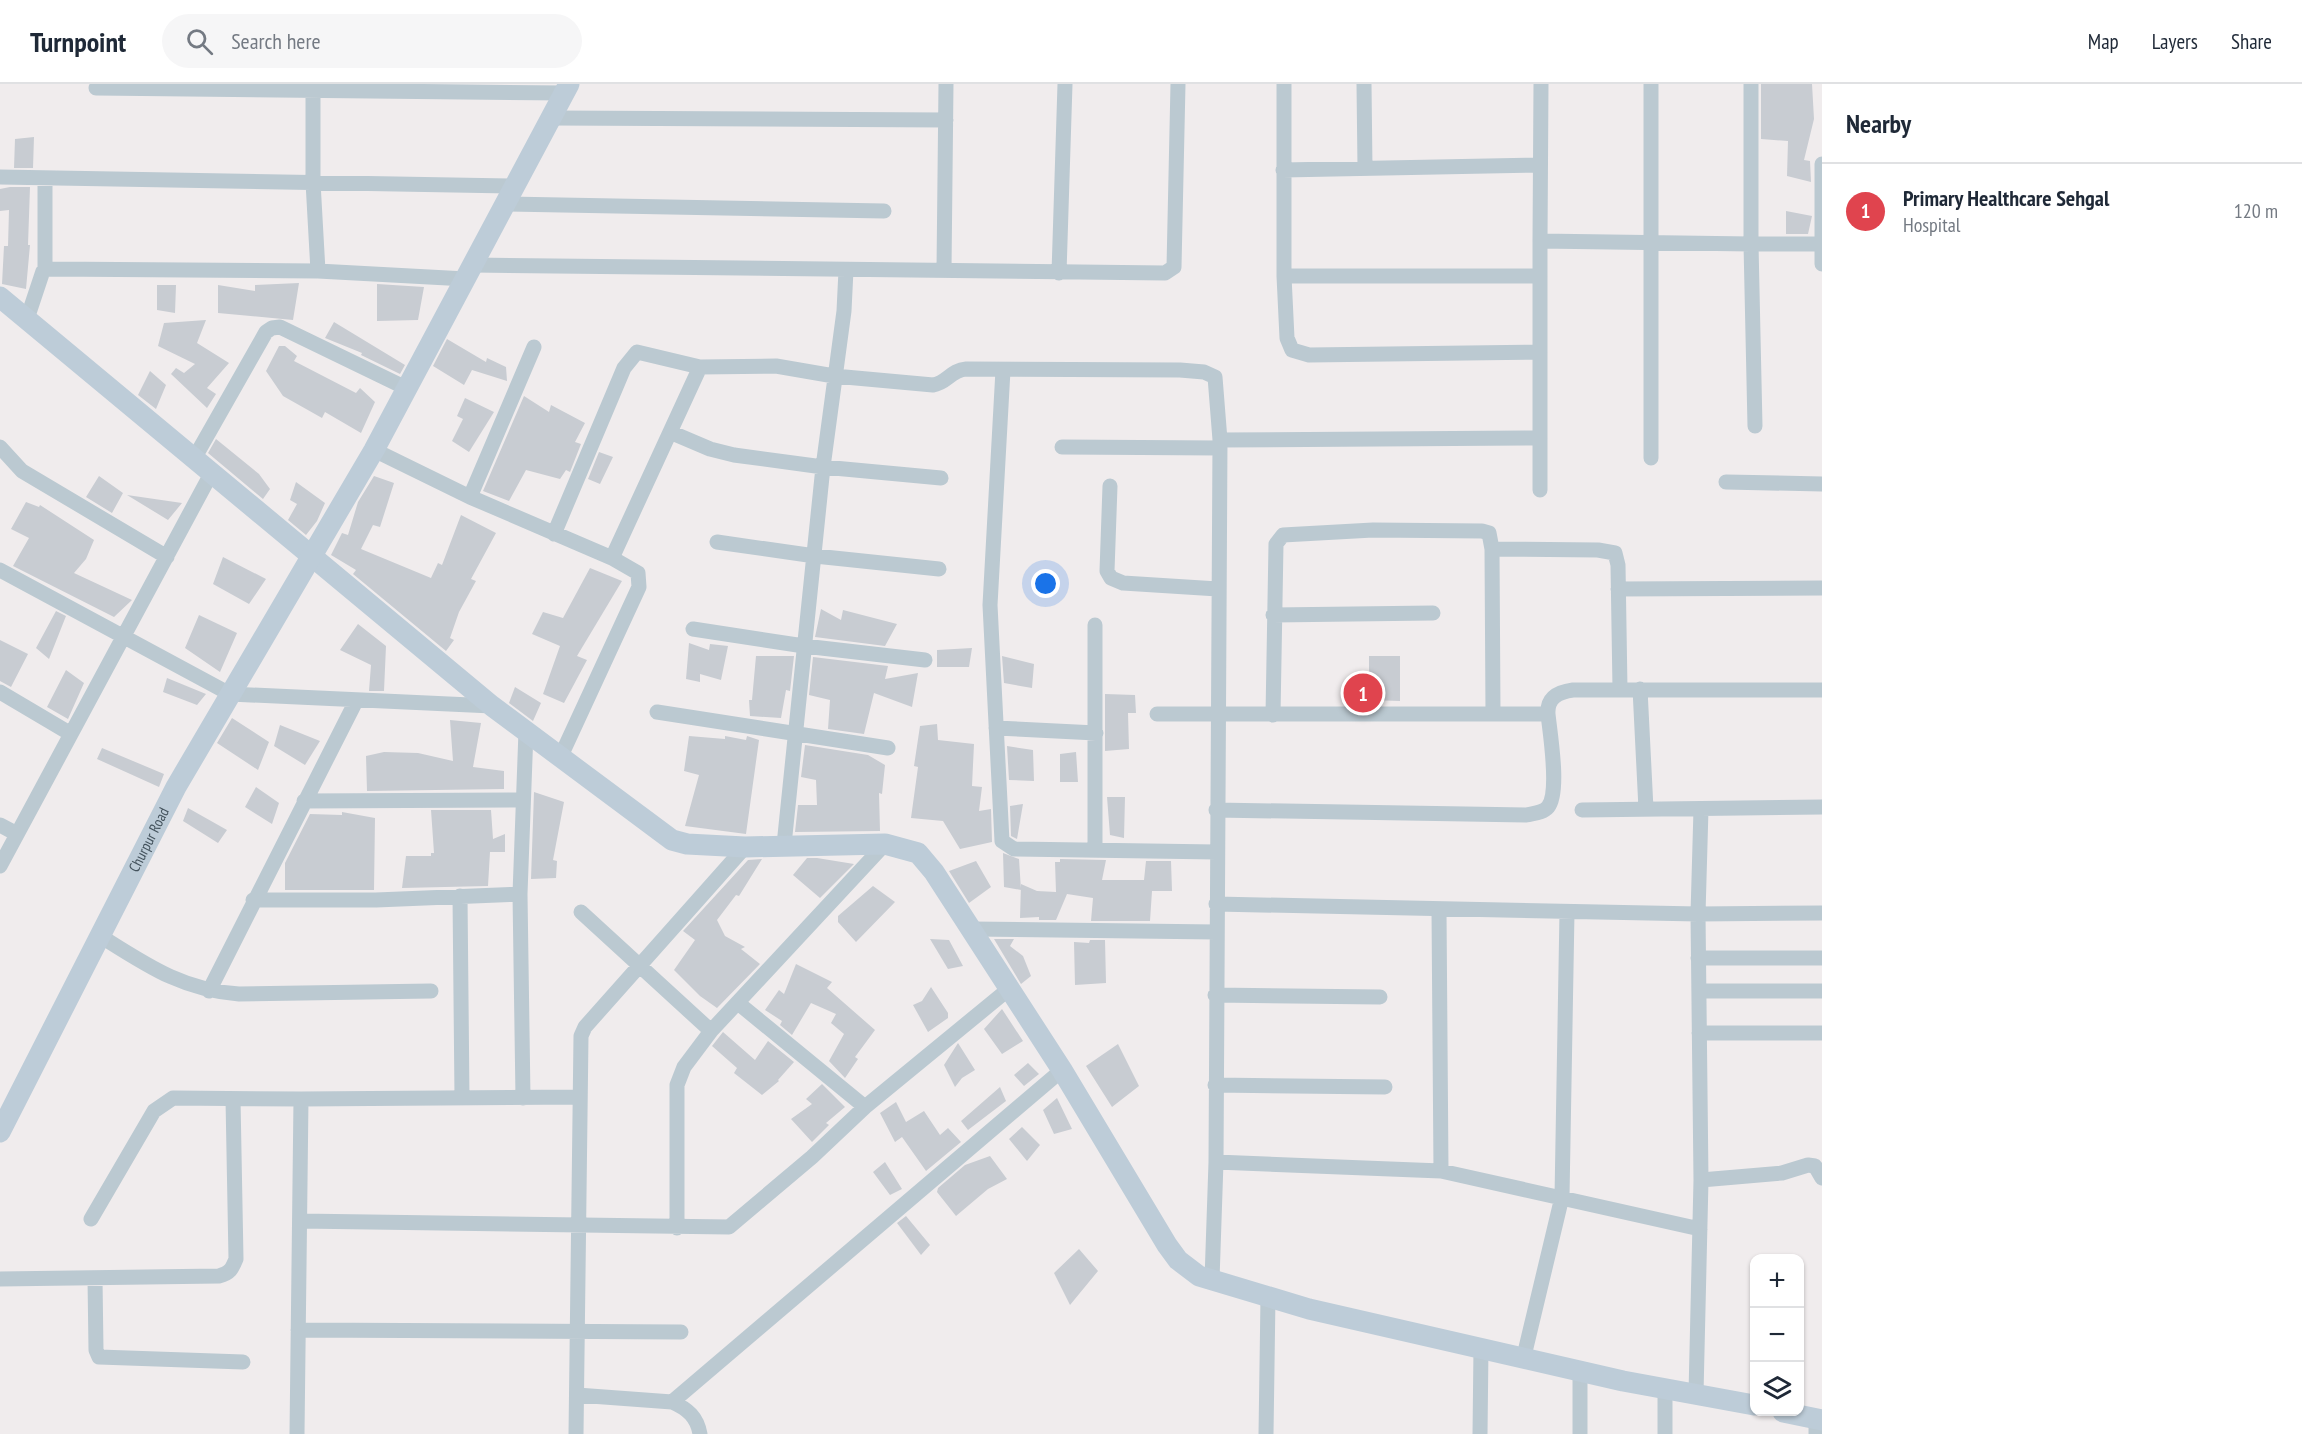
<!DOCTYPE html>
<meta charset="utf-8">
<style>
body{margin:0;font-family:"PT Sans Narrow",sans-serif;background:#f6f6f7;color:#1f2937}
.controls{position:absolute;right:18px;bottom:18px;display:grid;overflow:hidden;border-radius:12px;box-shadow:0 2px 4px #0004}
.controls button{width:54px;height:54px;display:grid;place-items:center;padding:0;border:0;border-bottom:2px solid #e0e1e3;background:#fff;color:#1f2937;font:30px sans-serif}
.you{position:absolute;left:1046px;top:500px;width:21px;height:21px;margin:-15px;border:4px solid #fff;border-radius:50%;background:#1a73e8;box-shadow:0 0 0 9px #1a73e833}
.badge{display:grid;place-items:center;width:39px;height:39px;border-radius:50%;background:#d93025;color:#fff;font-size:20px;font-weight:700}
.pin{position:absolute;translate:-50% -50%;border:3px solid #fff;box-shadow:0 2px 6px #0006}
.list{margin:0;padding:0;list-style:none}
h2{display:flex;justify-content:space-between;align-items:center;height:78px;margin:0;padding:0 24px;font-size:26px}
h2 small{font-size:20px;font-weight:400;color:#747a83}
.list li{display:grid;grid-template-columns:39px 1fr auto;gap:18px;align-items:center;box-sizing:border-box;height:96px;padding:0 24px;border-top:2px solid #e0e1e3}
.list b{display:block;font-size:22px;white-space:nowrap}
.list p{margin:0;font-size:20px;white-space:nowrap;color:#747a83}
.list em{font-size:20px;font-style:normal;color:#747a83}
.icon{flex:none;width:33px;height:33px;fill:none;stroke:currentColor;stroke-width:2;stroke-linecap:round;stroke-linejoin:round}
.map{position:relative;flex:none;width:1822px;height:1350px;overflow:hidden}
header{display:flex;align-items:center;gap:36px;box-sizing:border-box;height:84px;padding:0 30px;background:#fff;border-bottom:2px solid #e0e1e3}
header strong{font-size:28px}
nav{display:flex;gap:33px;margin-inline-start:auto;font-size:21px}
.search{width:420px;height:54px;background:#f6f6f7;display:flex;align-items:center;gap:15px;box-sizing:border-box;padding:0 21px;border-radius:33px;color:#747a83;font-size:22px}
main{display:flex}
aside{flex:1;background:#fff}
.map>svg:first-child{display:block}
.building{fill:#c8ccd2}
.lines{fill:none;stroke-linecap:round;stroke-linejoin:round}
.street{stroke:#bbc9d1;stroke-width:15}
.secondary{stroke:#bdccd8;stroke-width:21}
.labels{text-anchor:middle;stroke-width:6;stroke-linejoin:round;paint-order:stroke}
.street-label{font-size:15px;fill:#43525c;stroke:#fff}
</style>
<header>
<strong>Turnpoint</strong>
<div class="search"><svg class="icon" aria-label="search" viewBox="0 0 24 24"><circle cx="10" cy="10" r="6"/><path d="M15 15l6 6"/></svg>Search here</div>
<nav><a>Map</a><a>Layers</a><a>Share</a></nav>
</header>
<main>
<div class="map">
<svg width="1822" height="1350" viewBox="0 0 1822 1350">
<rect width="100%" height="100%" fill="#f0eced"/>
<path class="building" d="M 1761,0 L 1812,0 L 1814,35 L 1804,76 L 1810,77 L 1811,98 L 1787,92 L 1788,57 L 1761,55 Z
M 34,53 L 33,84 L 14,84 L 15,55 Z
M 10,103 L 30,103 L 28,161 L 30,161 L 26,205 L 2,200 L 4,162 L 8,162 L 9,126 L 0,127 L 0,105 Z
M 1786,127 L 1812,132 L 1808,150 L 1786,150 Z
M 299,199 L 293,236 L 218,229 L 218,201 L 255,207 L 255,201 Z
M 377,200 L 424,203 L 418,236 L 377,237 Z
M 157,201 L 176,201 L 175,229 L 157,226 Z
M 206,236 L 197,259 L 229,279 L 207,304 L 216,310 L 207,324 L 171,290 L 176,284 L 184,289 L 195,280 L 158,262 L 164,239 Z
M 334,238 L 405,281 L 400,290 L 361,271 L 362,269 L 325,254 Z
M 447,255 L 486,278 L 487,274 L 506,283 L 507,297 L 472,286 L 464,301 L 433,282 Z
M 279,262 L 285,262 L 297,272 L 294,277 L 356,309 L 360,304 L 375,318 L 361,349 L 325,328 L 322,334 L 283,312 L 266,287 Z
M 150,287 L 166,301 L 156,325 L 138,311 Z
M 524,312 L 549,328 L 551,321 L 585,339 L 575,358 L 581,360 L 570,388 L 566,386 L 560,395 L 526,386 L 509,417 L 483,407 Z
M 465,314 L 494,328 L 469,368 L 452,357 L 463,335 L 457,332 Z
M 216,355 L 259,390 L 270,405 L 263,415 L 208,369 Z
M 599,368 L 613,373 L 600,400 L 588,395 Z
M 99,392 L 123,409 L 112,429 L 86,413 Z
M 374,392 L 394,399 L 380,443 L 373,441 L 361,465 L 431,494 L 438,479 L 442,481 L 461,431 L 496,449 L 471,495 L 476,497 L 459,528 L 450,554 L 454,556 L 446,567 L 353,490 L 356,486 L 331,471 L 342,449 L 348,451 L 358,418 Z
M 296,398 L 325,419 L 317,437 L 306,451 L 288,436 L 297,420 L 290,416 Z
M 127,411 L 182,419 L 168,436 Z
M 26,418 L 39,423 L 40,421 L 94,456 L 86,475 L 74,489 L 132,516 L 114,533 L 13,482 L 29,454 L 11,445 Z
M 223,473 L 266,495 L 249,520 L 213,500 Z
M 590,484 L 622,497 L 577,572 L 587,576 L 564,619 L 543,610 L 560,562 L 532,550 L 543,528 L 563,534 Z
M 821,525 L 841,536 L 843,526 L 897,540 L 885,562 L 815,553 Z
M 56,527 L 66,532 L 49,575 L 36,564 Z
M 199,531 L 237,549 L 220,588 L 185,564 Z
M 358,540 L 386,562 L 384,607 L 369,607 L 371,581 L 340,566 Z
M 0,556 L 28,570 L 11,603 L 0,597 Z
M 689,559 L 709,566 L 710,560 L 728,562 L 721,596 L 700,590 L 700,598 L 686,595 Z
M 972,564 L 969,583 L 937,583 L 937,566 Z
M 756,572 L 794,572 L 790,607 L 786,606 L 781,634 L 750,632 L 749,616 L 752,616 Z
M 1002,572 L 1034,580 L 1032,604 L 1004,599 Z
M 1369,572 L 1400,572 L 1400,617 L 1369,616 Z
M 813,573 L 888,582 L 885,595 L 918,589 L 912,623 L 874,609 L 864,650 L 828,645 L 830,616 L 809,611 Z
M 66,586 L 84,599 L 68,635 L 47,623 Z
M 167,594 L 206,610 L 197,621 L 163,608 Z
M 515,603 L 541,619 L 533,637 L 509,619 Z
M 1105,610 L 1135,611 L 1136,629 L 1128,629 L 1129,665 L 1105,667 Z
M 232,634 L 269,658 L 258,686 L 217,659 Z
M 450,636 L 481,639 L 473,683 L 504,687 L 504,705 L 367,707 L 366,672 L 384,668 L 418,669 L 453,677 Z
M 937,640 L 938,656 L 974,660 L 972,702 L 982,703 L 979,727 L 991,725 L 992,758 L 960,765 L 943,737 L 911,734 L 918,683 L 914,682 L 920,642 Z
M 280,641 L 320,657 L 305,681 L 274,662 Z
M 689,652 L 725,655 L 725,652 L 746,656 L 747,652 L 759,656 L 746,750 L 685,742 L 699,691 L 684,687 Z
M 805,661 L 868,671 L 885,681 L 882,710 L 879,709 L 880,747 L 795,748 L 798,721 L 817,721 L 816,696 L 801,693 Z
M 1007,662 L 1033,666 L 1034,697 L 1009,696 Z
M 102,664 L 164,690 L 159,703 L 97,675 Z
M 1076,668 L 1078,698 L 1060,698 L 1060,670 Z
M 256,703 L 279,719 L 272,740 L 245,723 Z
M 534,708 L 564,718 L 553,776 L 557,777 L 556,794 L 531,795 Z
M 1107,713 L 1125,713 L 1124,754 L 1110,751 Z
M 1023,720 L 1017,755 L 1011,752 L 1010,722 Z
M 188,724 L 227,746 L 218,759 L 183,737 Z
M 431,726 L 491,726 L 493,755 L 505,750 L 505,768 L 490,768 L 488,802 L 402,804 L 406,772 L 431,772 L 431,769 L 434,769 Z
M 342,728 L 375,734 L 374,806 L 285,806 L 285,779 L 310,730 L 342,731 Z
M 1003,769 L 1019,775 L 1021,806 L 1004,803 Z
M 807,774 L 817,774 L 854,780 L 820,814 L 793,791 Z
M 762,775 L 739,812 L 736,811 L 717,836 L 725,852 L 745,863 L 741,865 L 760,880 L 717,924 L 700,912 L 674,886 L 695,856 L 683,847 L 748,776 Z
M 1060,775 L 1106,776 L 1102,796 L 1144,796 L 1146,777 L 1171,777 L 1172,807 L 1152,807 L 1150,837 L 1091,837 L 1093,814 L 1067,810 L 1056,836 L 1039,836 L 1039,833 L 1020,834 L 1021,800 L 1037,807 L 1056,808 L 1055,778 L 1060,778 Z
M 976,777 L 991,803 L 969,819 L 949,787 Z
M 873,802 L 895,818 L 856,858 L 838,838 L 838,832 Z
M 930,855 L 949,856 L 963,882 L 948,885 Z
M 994,855 L 1014,855 L 1010,862 L 1023,872 L 1031,892 L 1021,900 Z
M 1090,856 L 1105,856 L 1106,899 L 1075,901 L 1074,858 L 1089,859 Z
M 796,880 L 832,898 L 827,904 L 875,946 L 855,973 L 858,975 L 845,994 L 829,977 L 844,950 L 831,939 L 836,930 L 811,919 L 792,951 L 780,941 L 782,937 L 765,926 L 779,906 L 784,910 Z
M 931,903 L 948,929 L 948,934 L 928,948 L 913,921 L 922,917 Z
M 1002,925 L 1023,957 L 1002,970 L 984,945 Z
M 723,948 L 755,976 L 768,957 L 794,978 L 778,996 L 779,997 L 762,1011 L 734,989 L 737,984 L 712,962 Z
M 958,959 L 975,986 L 962,994 L 955,1003 L 944,981 Z
M 1118,960 L 1139,1002 L 1112,1023 L 1086,982 Z
M 1028,979 L 1039,990 L 1024,1002 L 1014,991 Z
M 822,1000 L 845,1023 L 826,1039 L 829,1041 L 812,1058 L 791,1035 L 812,1020 L 806,1015 Z
M 1000,1003 L 1006,1017 L 968,1046 L 961,1037 Z
M 1057,1014 L 1072,1045 L 1054,1050 L 1043,1026 Z
M 896,1018 L 906,1038 L 924,1027 L 940,1051 L 948,1044 L 961,1058 L 926,1087 L 902,1053 L 895,1058 L 880,1029 Z
M 1022,1043 L 1040,1061 L 1027,1077 L 1009,1055 Z
M 990,1072 L 1007,1095 L 988,1105 L 956,1132 L 937,1108 L 938,1104 L 965,1081 Z
M 885,1078 L 902,1105 L 890,1111 L 873,1088 Z
M 906,1132 L 930,1161 L 921,1171 L 897,1139 Z
M 1079,1165 L 1098,1187 L 1070,1221 L 1054,1189 Z"/>
<g class="lines">
<path class="street" d="M 313,0 L 313,98 L 318,187
M 1284,0 L 1284,192 L 1287,254 L 1292,266 L 1309,271 L 1540,268
M 1364,0 L 1365,84
M 96,4 L 564,9
M 551,34 L 946,36
M 1822,80 L 1822,180
M 1283,86 L 1540,81
M 0,93 L 514,102
M 504,120 L 884,127
M 1540,157 L 1541,0
M 473,181 L 1165,189 L 1174,183 L 1178,0
M 45,185 L 45,94
M 944,186 L 946,0
M 1059,189 L 1065,0
M 1284,192 L 1540,192
M 27,235 L 43,187 L 49,185 L 318,187 L 466,195
M 1003,286 L 990,521 L 1002,757 L 1014,765 L 1216,768
M 1755,342 L 1751,160 L 1821,160
M 670,348 L 710,365 L 734,371 L 823,383 L 941,394
M 1220,356 L 1540,354
M 0,363 L 22,387 L 167,473
M 1062,363 L 1219,364
M 374,366 L 470,413 L 612,474 L 638,489 L 639,503 L 560,674
M 195,373 L 266,248 L 272,244 L 280,243 L 406,304
M 1651,374 L 1651,0
M 1726,398 L 1822,400
M 1110,402 L 1107,487 L 1111,494 L 1123,499 L 1218,505
M 1540,406 L 1540,157 L 1751,160 L 1751,0
M 470,413 L 534,263
M 554,450 L 624,284 L 637,268 L 700,283 L 776,282 L 834,292 L 933,301 C 947,299 951,286 966,285 L 1180,286 L 1204,288 L 1215,293 L 1220,356 L 1216,1078 L 1212,1196
M 717,458 L 815,472 L 939,485
M 612,474 L 700,283
M 0,486 L 230,610 L 492,622
M 1618,505 L 1822,504
M 1273,531 L 1433,529
M 1095,541 L 1095,766
M 693,545 L 804,562 L 925,576
M 1640,605 L 1646,725
M 0,608 L 71,650
M 657,628 L 888,664
M 1157,630 L 1548,630 C 1550,650 1560,708 1548,723 C 1543,729 1534,729 1526,731 L 1216,726
M 1493,630 L 1492,465 L 1598,466 L 1615,469 L 1618,481 L 1620,605
M 1548,630 C 1547,614 1558,608 1573,606 L 1822,606
M 1273,631 L 1276,460 L 1283,451 L 1373,446 L 1482,447 L 1489,449 L 1492,465
M 996,644 L 1096,649
M 304,717 L 521,716
M 1701,725 L 1698,830 L 1822,829
M 1582,726 L 1822,723
M 0,741 L 17,750
M 784,761 L 823,383 L 844,227 L 846,186
M 0,782 L 212,388
M 460,812 L 462,1014
M 253,816 L 376,816 L 520,810
M 1216,820 L 1698,830 L 1701,1096 L 1696,1310
M 1439,826 L 1441,1087
M 581,828 L 711,947
M 972,845 L 1216,848
M 102,853 C 148,882 183,906 239,910 L 431,907
M 1698,874 L 1822,874
M 209,907 L 356,617
M 1699,907 L 1822,907
M 1215,911 L 1380,913
M 738,919 L 865,1023
M 1699,949 L 1822,949
M 1215,1001 L 1385,1003
M 523,1014 L 520,810 L 526,647
M 1216,1078 L 1441,1087 L 1700,1145
M 1701,1096 L 1782,1089 L 1808,1081 L 1815,1082 L 1822,1094
M 91,1135 L 154,1027 L 173,1014 L 301,1015 L 580,1013
M 300,1137 L 729,1143 L 812,1073 L 865,1023 L 1010,904
M 677,1144 L 677,1001 L 684,983 L 711,947 L 885,760
M 0,1195 L 219,1192 C 230,1189 232,1185 236,1175 L 233,1015
M 95,1195 L 96,1266 L 99,1273 L 243,1278
M 298,1246 L 681,1248
M 1524,1272 L 1562,1113 L 1567,828
M 1580,1285 L 1580,1350
M 577,1311 L 672,1318 C 688,1325 697,1333 700,1350
M 672,1318 L 1062,986
M 1816,1334 L 1816,1350
M 297,1350 L 301,1015
M 576,1350 L 581,952 L 585,943 L 745,763
M 1266,1350 L 1268,1213
M 1480,1350 L 1481,1264
M 1665,1350 L 1665,1305"/>
<g class="secondary">
<path d="M 0,213 L 492,622 L 672,756 L 687,760 L 745,763 L 885,760 L 918,769 L 934,788 L 1062,986 L 1167,1161 L 1178,1176 L 1199,1192 L 1309,1225 L 1623,1297 L 1754,1321"/>
<path id="s1" d="M 0,1048 L 176,703 L 374,366 L 569,0"/>
<path d="M 1783,1328 L 1822,1336"/>
</g>
</g>
<g class="labels">
<g class="street-label">
<text dy="5" stroke="none"><textPath href="#s1" startOffset="328">Churpur Road</textPath></text>
</g>
</g>
</svg>
<div class="controls">
<button>+</button>
<button>−</button>
<button><svg class="icon" aria-label="layers" viewBox="0 0 24 24"><path d="M12 4l9 5-9 5-9-5zM3 14l9 5 9-5"/></svg></button>
</div>
<div class="you"></div>
<div class="pin badge" style="left:1363px;top:609px;background:#e0444e">1</div>
</div>
<aside>
<h2>Nearby<small></small></h2>
<ul class="list">
<li><span class="badge" style="background:#e0444e">1</span><div><b>Primary Healthcare Sehgal</b><p>Hospital</p></div><em>120 m</em></li>
</ul>
</aside>
</main>
